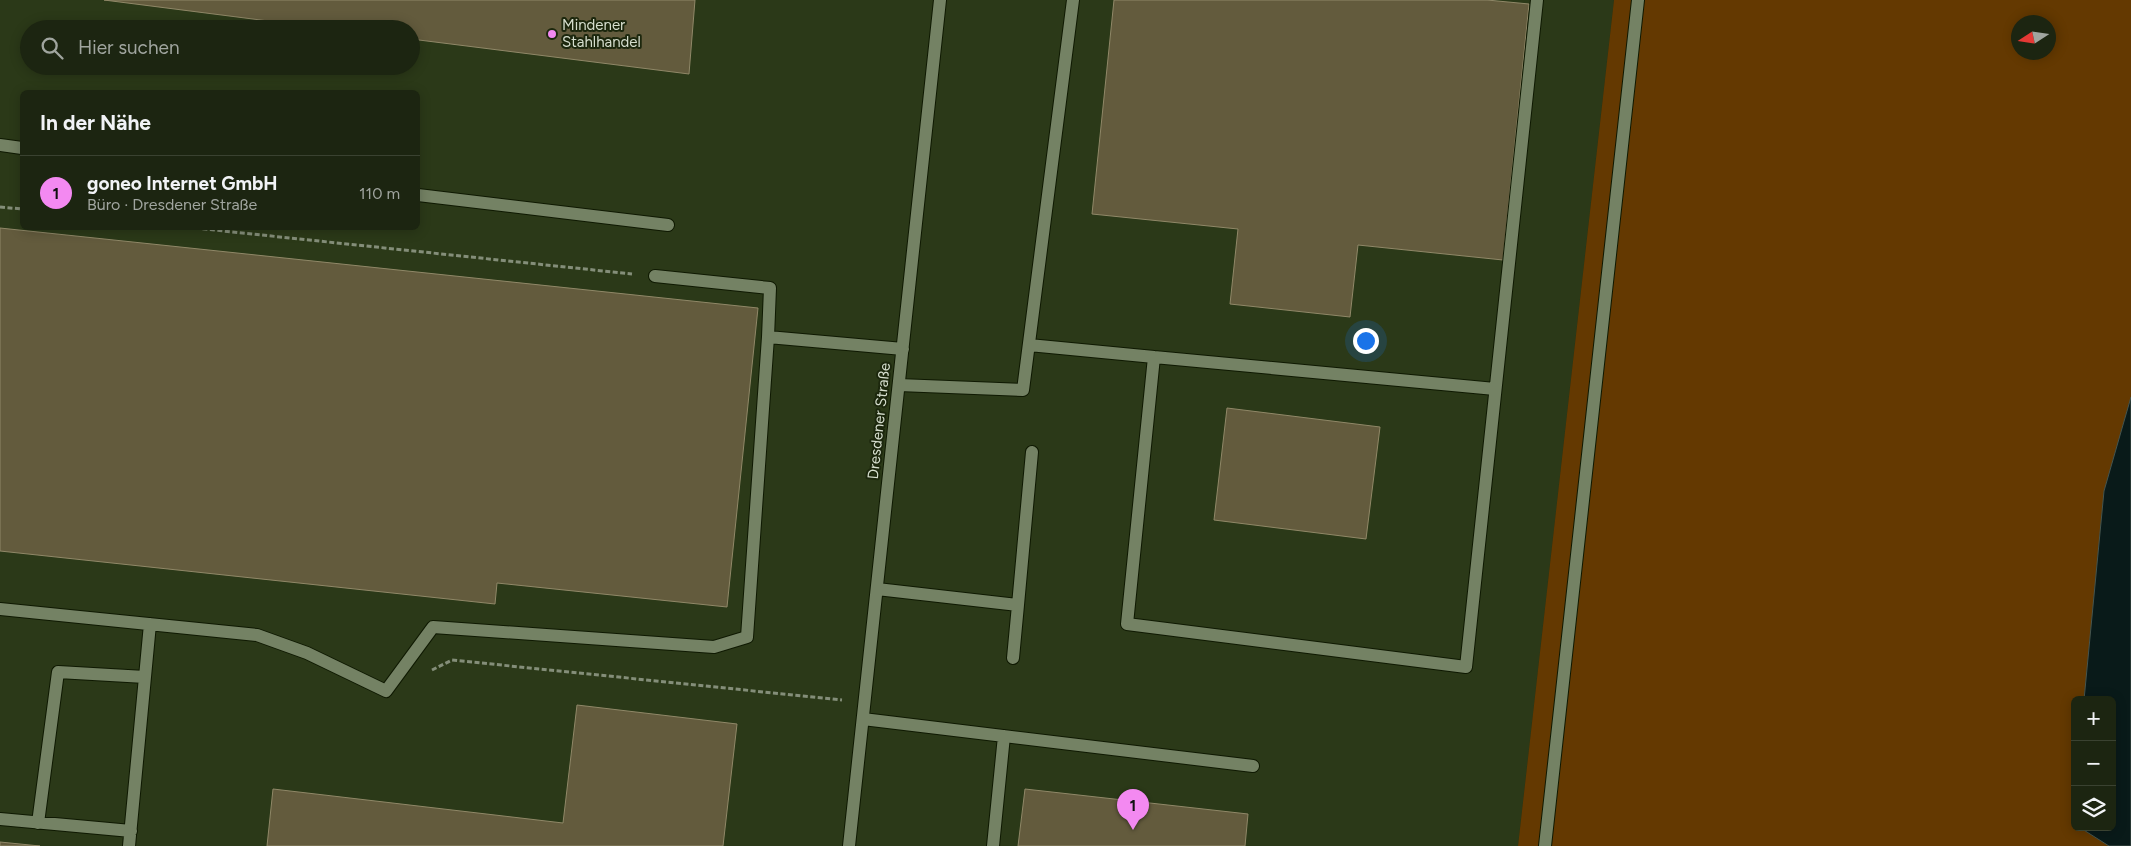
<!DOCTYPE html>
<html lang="de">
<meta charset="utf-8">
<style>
body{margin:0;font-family:Figtree,sans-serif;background:#252d1a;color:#f1f3f6}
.controls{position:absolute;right:15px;bottom:15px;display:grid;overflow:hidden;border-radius:8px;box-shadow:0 2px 12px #0003}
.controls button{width:45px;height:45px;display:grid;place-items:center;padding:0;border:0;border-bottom:1px solid #3a4231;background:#1c2511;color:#f1f3f6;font:25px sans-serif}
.compass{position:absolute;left:2011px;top:15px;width:45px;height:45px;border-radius:50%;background:#1c2511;box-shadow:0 2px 12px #0003;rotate:258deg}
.you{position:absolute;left:1365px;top:340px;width:18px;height:18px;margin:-12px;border:4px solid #fff;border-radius:50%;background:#1a73e8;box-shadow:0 0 0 8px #1a73e833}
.badge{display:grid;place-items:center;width:32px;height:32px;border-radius:50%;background:#f389f1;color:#111;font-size:16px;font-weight:700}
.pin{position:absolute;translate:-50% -41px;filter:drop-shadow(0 1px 2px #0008)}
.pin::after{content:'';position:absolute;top:26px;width:18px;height:15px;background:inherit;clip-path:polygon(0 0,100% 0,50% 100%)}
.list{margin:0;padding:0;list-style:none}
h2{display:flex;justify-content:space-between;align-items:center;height:65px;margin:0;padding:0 20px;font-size:21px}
h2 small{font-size:16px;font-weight:400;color:#a0a59f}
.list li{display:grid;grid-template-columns:32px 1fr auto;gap:15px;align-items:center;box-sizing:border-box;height:75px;padding:0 20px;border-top:1px solid #3a4231}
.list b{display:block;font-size:19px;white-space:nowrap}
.list p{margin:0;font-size:16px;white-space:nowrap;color:#a0a59f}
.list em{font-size:16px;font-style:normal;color:#a0a59f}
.icon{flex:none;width:28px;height:28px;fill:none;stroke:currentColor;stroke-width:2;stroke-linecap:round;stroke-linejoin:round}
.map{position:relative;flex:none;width:2131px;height:846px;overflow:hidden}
.search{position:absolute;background:#1c2511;box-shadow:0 2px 12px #0003;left:20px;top:20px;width:400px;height:55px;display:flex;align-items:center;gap:12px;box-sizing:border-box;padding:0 18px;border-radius:28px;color:#a0a59f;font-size:19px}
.panel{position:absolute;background:#1c2511;box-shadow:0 2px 12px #0003;left:20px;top:90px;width:400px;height:140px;border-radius:8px}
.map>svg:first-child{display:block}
.built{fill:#2b3918;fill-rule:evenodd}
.green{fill:#643901;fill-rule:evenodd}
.water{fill:#091a19;stroke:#46554f}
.building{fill:#635b3d;stroke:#908868}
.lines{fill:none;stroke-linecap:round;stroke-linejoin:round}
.minor-casing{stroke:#0f1902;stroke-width:14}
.path{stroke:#848e79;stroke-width:3;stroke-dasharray:5 2.5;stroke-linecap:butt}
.minor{stroke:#748264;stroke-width:12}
.poi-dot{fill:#f389f1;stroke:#1c270d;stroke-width:2}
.labels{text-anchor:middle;stroke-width:4;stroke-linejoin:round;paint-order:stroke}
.poi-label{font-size:15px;fill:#d6dece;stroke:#1c270d;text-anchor:start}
.street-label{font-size:15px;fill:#d6dece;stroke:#1c270d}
</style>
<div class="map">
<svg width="2131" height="846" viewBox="0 0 2131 846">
<rect width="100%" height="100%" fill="#263117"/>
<path class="built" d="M 0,0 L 1614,0 L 1518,846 L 0,846 ZM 29,29 L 411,29 L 411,66 L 29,66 ZM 22,92 L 418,92 L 418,228 L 22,228 Z"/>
<path class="green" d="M 1614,0 L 2131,0 L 2131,397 L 2104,491 L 2084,700 L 2075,700 L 2075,796 L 2072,823 L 2075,827 L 2079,827 L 2109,846 L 1518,846 ZM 2018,22 L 2048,22 L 2048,52 L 2018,52 Z"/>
<path class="water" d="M 2131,397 L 2131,846 L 2109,846 L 2079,827 L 2112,827 L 2112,700 L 2084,700 L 2104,491 Z"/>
<path class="building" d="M 104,0 L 695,0 L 689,74 L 411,39 L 411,29 L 331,29 Z
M 1114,0 L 1487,0 L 1529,4 L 1503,260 L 1358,245 L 1350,317 L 1230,304 L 1238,229 L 1092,214 Z
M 0,228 L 758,308 L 727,607 L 497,583 L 495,604 L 0,551 Z
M 1227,408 L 1380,427 L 1366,539 L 1214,520 Z
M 577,705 L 737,724 L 723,846 L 267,846 L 273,789 L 563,823 Z
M 1025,789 L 1248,814 L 1245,846 L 1018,846 Z
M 0,842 L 40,846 L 0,846 Z"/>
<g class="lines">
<g class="minor-casing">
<path id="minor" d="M 0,145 L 22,148
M 418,195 L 668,225
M 655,276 L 770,288 L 768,337
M 1029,345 L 1154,357
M 899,385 L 1023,390 L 1073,0
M 1495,389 L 1154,357 L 1127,624 L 1466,667 L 1537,0
M 877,589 L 1018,605 L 1032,452
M 0,609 L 257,635 L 307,653 L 386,691 L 433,627 L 714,647 L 747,637 L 768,337 L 903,349
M 1013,658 L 1018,605
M 863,719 L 1253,766
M 0,819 L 131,831
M 38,823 L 58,672 L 145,677
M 129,846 L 150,624
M 849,846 L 940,0
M 993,846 L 1004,736
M 1545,846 L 1638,0"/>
</g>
<path class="path" d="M 0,207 L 22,209
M 195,228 L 632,274
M 432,670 L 452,660 L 842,700"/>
<use href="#minor" class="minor"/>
</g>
<circle class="poi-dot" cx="552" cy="34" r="5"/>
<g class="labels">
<g class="poi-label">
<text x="562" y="30">Mindener<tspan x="562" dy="17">Stahlhandel</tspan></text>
</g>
<g class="street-label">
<text transform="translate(879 421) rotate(-84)" y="5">Dresdener Straße</text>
</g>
</g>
</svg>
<div class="controls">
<button>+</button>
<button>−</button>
<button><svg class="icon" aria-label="layers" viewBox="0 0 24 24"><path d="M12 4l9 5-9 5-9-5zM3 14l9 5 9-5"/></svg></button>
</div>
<svg class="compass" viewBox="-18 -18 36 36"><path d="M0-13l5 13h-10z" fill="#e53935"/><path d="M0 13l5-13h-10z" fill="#a0a59f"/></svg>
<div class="you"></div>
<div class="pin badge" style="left:1133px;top:830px">1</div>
<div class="search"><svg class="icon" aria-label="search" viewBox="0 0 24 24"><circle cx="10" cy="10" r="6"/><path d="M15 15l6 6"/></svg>Hier suchen</div>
<section class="panel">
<h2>In der Nähe<small></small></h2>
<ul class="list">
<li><span class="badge">1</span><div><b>goneo Internet GmbH</b><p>Büro · Dresdener Straße</p></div><em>110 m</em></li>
</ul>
</section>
</div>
